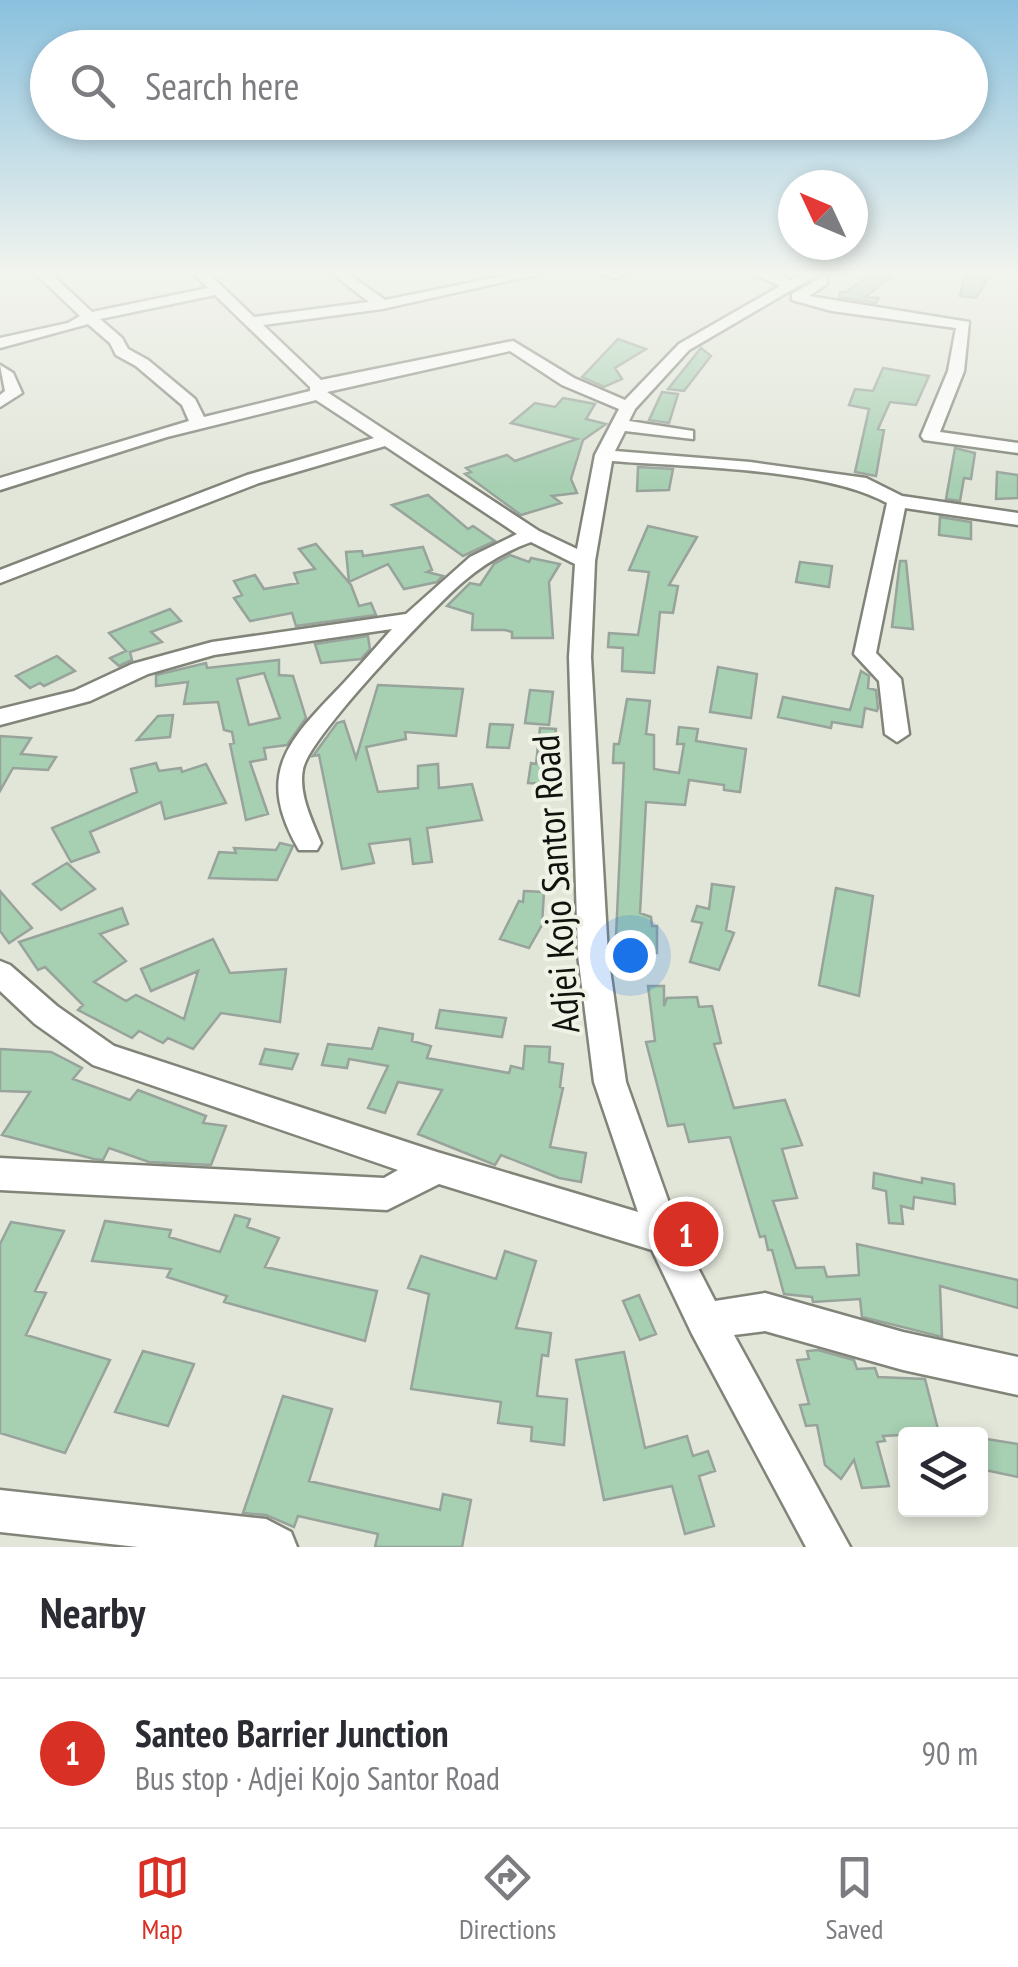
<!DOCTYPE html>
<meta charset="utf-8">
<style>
body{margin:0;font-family:"PT Sans Narrow",sans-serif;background:#f2f2f3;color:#2b2b33}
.controls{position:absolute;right:30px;bottom:30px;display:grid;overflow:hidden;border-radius:10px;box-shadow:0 5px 15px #0003}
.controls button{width:90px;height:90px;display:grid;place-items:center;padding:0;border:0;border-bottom:2px solid #e1e1e2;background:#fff;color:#2b2b33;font:50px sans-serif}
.compass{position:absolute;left:778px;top:170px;width:90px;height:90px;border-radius:50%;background:#fff;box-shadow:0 5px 15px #0003;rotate:314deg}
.you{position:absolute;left:630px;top:955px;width:35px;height:35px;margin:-25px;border:8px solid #fff;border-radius:50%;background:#1a73e8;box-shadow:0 0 0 15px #1a73e833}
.badge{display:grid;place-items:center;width:65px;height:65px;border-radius:50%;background:#d93025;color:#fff;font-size:32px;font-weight:700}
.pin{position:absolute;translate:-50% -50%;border:5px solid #fff;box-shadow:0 2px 10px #0006}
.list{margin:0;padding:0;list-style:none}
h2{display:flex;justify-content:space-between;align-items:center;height:130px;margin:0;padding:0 40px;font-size:42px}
h2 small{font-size:32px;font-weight:400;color:#7c7c81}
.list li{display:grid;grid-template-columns:65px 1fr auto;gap:30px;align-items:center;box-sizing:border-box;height:150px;padding:0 40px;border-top:2px solid #e1e1e2}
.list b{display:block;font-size:38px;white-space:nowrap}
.list p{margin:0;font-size:32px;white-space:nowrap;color:#7c7c81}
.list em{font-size:32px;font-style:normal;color:#7c7c81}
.icon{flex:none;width:55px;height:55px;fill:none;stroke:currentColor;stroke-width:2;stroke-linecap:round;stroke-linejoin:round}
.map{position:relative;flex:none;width:1018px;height:1547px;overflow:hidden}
.search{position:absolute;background:#fff;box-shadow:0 5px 15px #0003;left:30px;right:30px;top:30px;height:110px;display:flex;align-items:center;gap:25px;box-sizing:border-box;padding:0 35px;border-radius:55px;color:#7c7c81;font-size:38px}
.sheet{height:280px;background:#fff}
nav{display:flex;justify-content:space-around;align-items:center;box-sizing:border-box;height:140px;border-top:2px solid #e1e1e2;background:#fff;font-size:28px;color:#7c7c81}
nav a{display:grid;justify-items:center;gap:5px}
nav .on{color:#d93025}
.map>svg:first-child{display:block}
.building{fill:#a7cfb2;stroke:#98a39b;stroke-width:2.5;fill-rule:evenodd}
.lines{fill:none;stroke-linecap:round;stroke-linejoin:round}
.minor-casing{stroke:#818479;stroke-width:5}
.minor{fill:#fff;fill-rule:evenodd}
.labels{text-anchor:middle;stroke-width:8;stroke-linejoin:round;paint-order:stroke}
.street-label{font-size:38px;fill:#11120e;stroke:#eff3e6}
</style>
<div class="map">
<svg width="1018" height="1547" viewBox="0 0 1018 1547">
<rect width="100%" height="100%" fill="#e2e6d9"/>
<path class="building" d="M 875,271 L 899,271 L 865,297 L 879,298 L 876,303 L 839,297 L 840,292 L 846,292 Z
M 966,271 L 993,271 L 976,298 L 960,296 Z
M 618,339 L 646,349 L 615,368 L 622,379 L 604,387 L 582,377 Z
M 701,348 L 711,356 L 684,391 L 668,389 Z
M 883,368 L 929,376 L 916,405 L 890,402 L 878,429 L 884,430 L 876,476 L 855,472 L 869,409 L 849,405 L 855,389 L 873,391 Z
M 662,392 L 678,394 L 669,423 L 649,420 Z
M 563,398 L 595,404 L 586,419 L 606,424 L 583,440 L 571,479 L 577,493 L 552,496 L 561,503 L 521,515 L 465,474 L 471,472 L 466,468 L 507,455 L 515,461 L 577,439 L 511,423 L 535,403 L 555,407 Z
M 955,448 L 975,453 L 971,479 L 964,478 L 960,501 L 946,499 Z
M 638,467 L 673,469 L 669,490 L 637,491 Z
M 997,472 L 1018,475 L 1018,498 L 996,499 Z
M 428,495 L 468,529 L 473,526 L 495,541 L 463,556 L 392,505 Z
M 940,517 L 971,522 L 971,539 L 939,535 Z
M 648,526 L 697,537 L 669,585 L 678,586 L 673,613 L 660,612 L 654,673 L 622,671 L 623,648 L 608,647 L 609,633 L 638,635 L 649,572 L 629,570 Z
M 316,544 L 351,585 L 359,606 L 371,603 L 376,615 L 296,626 L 292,613 L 250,621 L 234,598 L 242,595 L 234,581 L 255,575 L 264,589 L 298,583 L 294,573 L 315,569 L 299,549 Z
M 423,547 L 432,570 L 427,572 L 443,576 L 437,582 L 404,589 L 388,564 L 349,582 L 346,552 L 362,551 L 363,556 Z
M 510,555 L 529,562 L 531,558 L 560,564 L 549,582 L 553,638 L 512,638 L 512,632 L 505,630 L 472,630 L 473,614 L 447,606 L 470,583 L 480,585 L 494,564 Z
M 900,561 L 906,561 L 913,629 L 892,627 Z
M 800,562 L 832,566 L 829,587 L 796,582 Z
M 170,609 L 181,621 L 151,632 L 162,642 L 130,652 L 132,660 L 119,666 L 110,658 L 126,651 L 109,633 Z
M 368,636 L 370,649 L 361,659 L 321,663 L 315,644 Z
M 57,656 L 75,671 L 44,686 L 40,683 L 30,688 L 16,676 Z
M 279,660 L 279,675 L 293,676 L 306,718 L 287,745 L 264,748 L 266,759 L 250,762 L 268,814 L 246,820 L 230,744 L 234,743 L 232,732 L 224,730 L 218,702 L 184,704 L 188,682 L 156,686 L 156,675 L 206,663 L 207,668 ZM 264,673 L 280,718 L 249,725 L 237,679 Z
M 718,667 L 757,674 L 751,718 L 710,712 Z
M 861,671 L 869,676 L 868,688 L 876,690 L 878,708 L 877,711 L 865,708 L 862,727 L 832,722 L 831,728 L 778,717 L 783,697 L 850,710 Z
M 378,685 L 463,689 L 456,736 L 405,732 L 406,739 L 366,747 L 378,792 L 418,788 L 418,766 L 438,764 L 439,788 L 472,784 L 482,820 L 427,828 L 432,862 L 413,864 L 410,839 L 369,844 L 374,863 L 342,869 L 319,755 L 313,756 L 337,723 L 344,721 L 356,758 Z
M 530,690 L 553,692 L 549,725 L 525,723 Z
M 627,699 L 650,701 L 646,734 L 654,735 L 654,769 L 679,773 L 684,744 L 677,744 L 679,727 L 698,729 L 696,741 L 746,749 L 740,792 L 724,790 L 724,785 L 689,780 L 685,805 L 646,802 L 640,913 L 651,917 L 652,926 L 657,926 L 657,953 L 646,953 L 648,960 L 615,958 L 624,763 L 613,763 L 614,744 L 619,744 Z
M 173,715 L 170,737 L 137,740 L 158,716 Z
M 490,724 L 513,725 L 509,748 L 487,747 Z
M 540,728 L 556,729 L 549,784 L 528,783 L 531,763 L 536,764 Z
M 0,736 L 31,738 L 21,754 L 56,757 L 48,770 L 13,768 L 0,791 Z
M 156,763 L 159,771 L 181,768 L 182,772 L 206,764 L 226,803 L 165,819 L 161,802 L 90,832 L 99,852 L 71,862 L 52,828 L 137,792 L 131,769 Z
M 280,843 L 293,846 L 277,880 L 209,878 L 219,852 L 236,853 L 234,848 L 276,850 Z
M 67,863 L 95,889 L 61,910 L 33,884 Z
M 712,884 L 734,887 L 726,930 L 734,933 L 719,970 L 690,962 L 702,923 L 692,921 L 697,906 L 709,909 Z
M 836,888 L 873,896 L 859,996 L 819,985 Z
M 0,891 L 32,928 L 9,943 L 0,931 Z
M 524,891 L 544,892 L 542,925 L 529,948 L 500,939 L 519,901 L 523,902 Z
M 122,908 L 128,924 L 100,934 L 126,961 L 94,982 L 126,1001 L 136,995 L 184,1019 L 198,971 L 151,991 L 141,969 L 213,939 L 230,973 L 286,969 L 280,1022 L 221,1013 L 193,1049 L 168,1038 L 163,1043 L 139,1031 L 132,1038 L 78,1010 L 83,1005 L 45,967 L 38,970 L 19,942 Z
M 648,986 L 664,986 L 664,1006 L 667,998 L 697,997 L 699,1007 L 712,1006 L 721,1043 L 714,1044 L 734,1108 L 785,1100 L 802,1145 L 782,1149 L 797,1198 L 773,1201 L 796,1268 L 824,1267 L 827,1277 L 859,1275 L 857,1244 L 1018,1280 L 1018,1308 L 940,1286 L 942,1337 L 862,1317 L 860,1299 L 813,1302 L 812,1297 L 784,1294 L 772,1250 L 768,1250 L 765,1236 L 760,1237 L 730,1137 L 689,1142 L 684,1124 L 668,1126 L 646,1042 L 655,1041 Z
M 440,1010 L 506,1018 L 502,1037 L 436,1028 Z
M 379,1028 L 413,1034 L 412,1041 L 431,1046 L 427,1058 L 509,1073 L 511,1066 L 523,1069 L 525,1046 L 550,1047 L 549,1062 L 563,1064 L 560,1087 L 563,1088 L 550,1147 L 586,1153 L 581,1182 L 559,1178 L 501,1155 L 495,1165 L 418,1134 L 442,1090 L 398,1082 L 385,1113 L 368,1108 L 388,1066 L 349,1059 L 347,1068 L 322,1065 L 328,1044 L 372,1049 Z
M 0,1049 L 51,1052 L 82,1068 L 73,1079 L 130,1100 L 138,1090 L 206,1116 L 203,1123 L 226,1126 L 211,1165 L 149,1162 L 109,1148 L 103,1160 L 94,1159 L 2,1135 L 30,1092 L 0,1091 Z
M 265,1049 L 298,1054 L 292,1069 L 260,1064 Z
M 874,1173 L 922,1183 L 922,1178 L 954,1184 L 955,1204 L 914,1197 L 913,1209 L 901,1206 L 903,1224 L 889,1223 L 886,1191 L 873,1188 Z
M 235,1215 L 250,1219 L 247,1227 L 279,1238 L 265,1267 L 377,1291 L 365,1341 L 224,1302 L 227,1296 L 167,1277 L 171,1269 L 92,1261 L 105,1221 L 171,1230 L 169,1237 L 220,1252 Z
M 11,1222 L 64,1231 L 35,1291 L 46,1293 L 26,1335 L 110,1360 L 65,1453 L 0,1433 L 0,1244 Z
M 505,1251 L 536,1261 L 516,1328 L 551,1333 L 548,1356 L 542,1355 L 537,1396 L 567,1399 L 564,1445 L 531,1441 L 532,1427 L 498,1423 L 501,1402 L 411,1389 L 429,1294 L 408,1288 L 421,1256 L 496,1279 Z
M 639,1295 L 656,1334 L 640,1340 L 623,1301 Z
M 818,1350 L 854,1360 L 857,1369 L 875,1368 L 878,1377 L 925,1379 L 939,1433 L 883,1436 L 885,1441 L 877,1442 L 889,1486 L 862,1488 L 854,1460 L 841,1479 L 825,1465 L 817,1425 L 806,1426 L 800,1405 L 809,1404 L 797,1360 L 809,1359 L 807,1351 Z
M 143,1351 L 194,1364 L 168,1426 L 115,1412 Z
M 624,1352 L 645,1448 L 687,1436 L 693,1456 L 708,1451 L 715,1471 L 699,1476 L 714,1526 L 685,1534 L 672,1486 L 604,1500 L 576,1360 Z
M 283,1396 L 332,1409 L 309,1481 L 440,1510 L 443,1494 L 471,1500 L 462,1547 L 375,1547 L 378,1534 L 298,1516 L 294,1527 L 266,1515 L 243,1513 Z
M 980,1438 L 1018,1444 L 1018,1477 L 980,1469 Z"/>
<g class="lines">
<g class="minor-casing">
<path id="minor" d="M 33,271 L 48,271 L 92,312 L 208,288 L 191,271 L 206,271 L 254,317 L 369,302 L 329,271 L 344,271 L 385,300 L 527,271 L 552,271 L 382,309 L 263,325 L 321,380 L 513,341 L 574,378 L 625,400 L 679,344 L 780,286 L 747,271 L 766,271 L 791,280 L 808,271 L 824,271 L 689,350 L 635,409 L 629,421 L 693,431 L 693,439 L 625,431 L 615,451 L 750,462 L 866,478 L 902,496 L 1018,513 L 1018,525 L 905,508 L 876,653 L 901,679 L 909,734 L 897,742 L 885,734 L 879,681 L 854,654 L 887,503 C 824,468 687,467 612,461 L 595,561 L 591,657 L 608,955 L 626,1082 L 679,1231 L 715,1301 L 765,1293 L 903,1332 L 1018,1357 L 1018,1395 L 903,1370 L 765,1331 L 734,1335 L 850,1547 L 806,1547 L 692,1334 L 652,1250 L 439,1184 L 387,1210 L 0,1190 L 0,1158 L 384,1178 L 398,1170 L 93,1065 L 35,1024 L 0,991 L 0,961 L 10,965 L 57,1006 L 114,1046 L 437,1152 L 638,1212 L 594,1082 L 578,955 L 569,657 L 575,564 L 531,542 C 506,551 484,564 464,581 C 434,606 309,737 303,769 C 298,794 312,820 321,843 L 317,850 L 299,850 C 255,774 287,742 340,687 C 358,668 375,648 392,629 L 214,655 L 148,674 L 90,701 L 0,725 L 0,709 L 74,691 L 132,664 L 212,642 L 406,614 L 470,557 L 517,534 L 385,446 L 259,483 L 0,583 L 0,570 L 247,475 L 374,438 L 316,400 L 167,437 L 0,490 L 0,478 L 189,421 L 182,405 L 136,366 L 116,355 L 110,343 L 88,324 L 0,348 L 0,338 L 68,323 L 80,316 ZM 215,295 L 310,387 L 310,391 L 204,417 L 195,399 L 148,360 L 128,349 L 122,338 L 100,319 ZM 510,351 L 562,385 L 619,409 L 595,455 L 577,549 L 539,531 L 327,392 Z
M 589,271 L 638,271 L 615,278 Z
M 822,277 L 827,278 L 827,284 L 809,296 L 969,322 L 964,371 L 940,432 L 1018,443 L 1018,453 L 924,440 L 921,436 L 948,371 L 956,328 L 832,311 L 792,300 L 792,294 Z
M 0,365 L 13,373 L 22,393 L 0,407 L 0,395 L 5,391 Z
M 0,1490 L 266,1519 L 291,1532 L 297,1547 L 138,1547 L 0,1532 Z"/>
</g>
<use href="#minor" class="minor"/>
</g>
<linearGradient id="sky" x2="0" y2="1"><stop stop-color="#8ac1de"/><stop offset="0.56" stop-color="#f2f4ee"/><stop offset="1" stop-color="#f2f4ee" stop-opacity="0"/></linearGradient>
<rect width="1018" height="487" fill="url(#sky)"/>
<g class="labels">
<g class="street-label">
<text transform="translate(556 884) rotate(-94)" y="13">Adjei Kojo Santor Road</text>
</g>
</g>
</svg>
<div class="controls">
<button><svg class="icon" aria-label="layers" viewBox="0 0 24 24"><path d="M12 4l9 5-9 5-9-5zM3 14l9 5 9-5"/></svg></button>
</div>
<svg class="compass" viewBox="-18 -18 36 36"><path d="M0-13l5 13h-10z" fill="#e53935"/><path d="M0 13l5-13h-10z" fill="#7c7c81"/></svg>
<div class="you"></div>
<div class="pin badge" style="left:686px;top:1234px">1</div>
<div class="search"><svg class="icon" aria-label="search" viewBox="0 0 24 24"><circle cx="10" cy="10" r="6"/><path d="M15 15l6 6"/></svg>Search here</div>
</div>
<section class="sheet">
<h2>Nearby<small></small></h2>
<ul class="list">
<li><span class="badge">1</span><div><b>Santeo Barrier Junction</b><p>Bus stop · Adjei Kojo Santor Road</p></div><em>90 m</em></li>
</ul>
</section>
<nav>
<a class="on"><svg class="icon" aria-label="map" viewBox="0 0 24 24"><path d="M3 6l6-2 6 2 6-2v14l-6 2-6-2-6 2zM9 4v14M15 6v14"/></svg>Map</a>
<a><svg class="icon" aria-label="directions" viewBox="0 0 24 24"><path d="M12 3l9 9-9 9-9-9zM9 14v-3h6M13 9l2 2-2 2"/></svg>Directions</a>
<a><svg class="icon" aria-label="saved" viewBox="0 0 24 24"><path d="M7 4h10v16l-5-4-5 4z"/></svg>Saved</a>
</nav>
